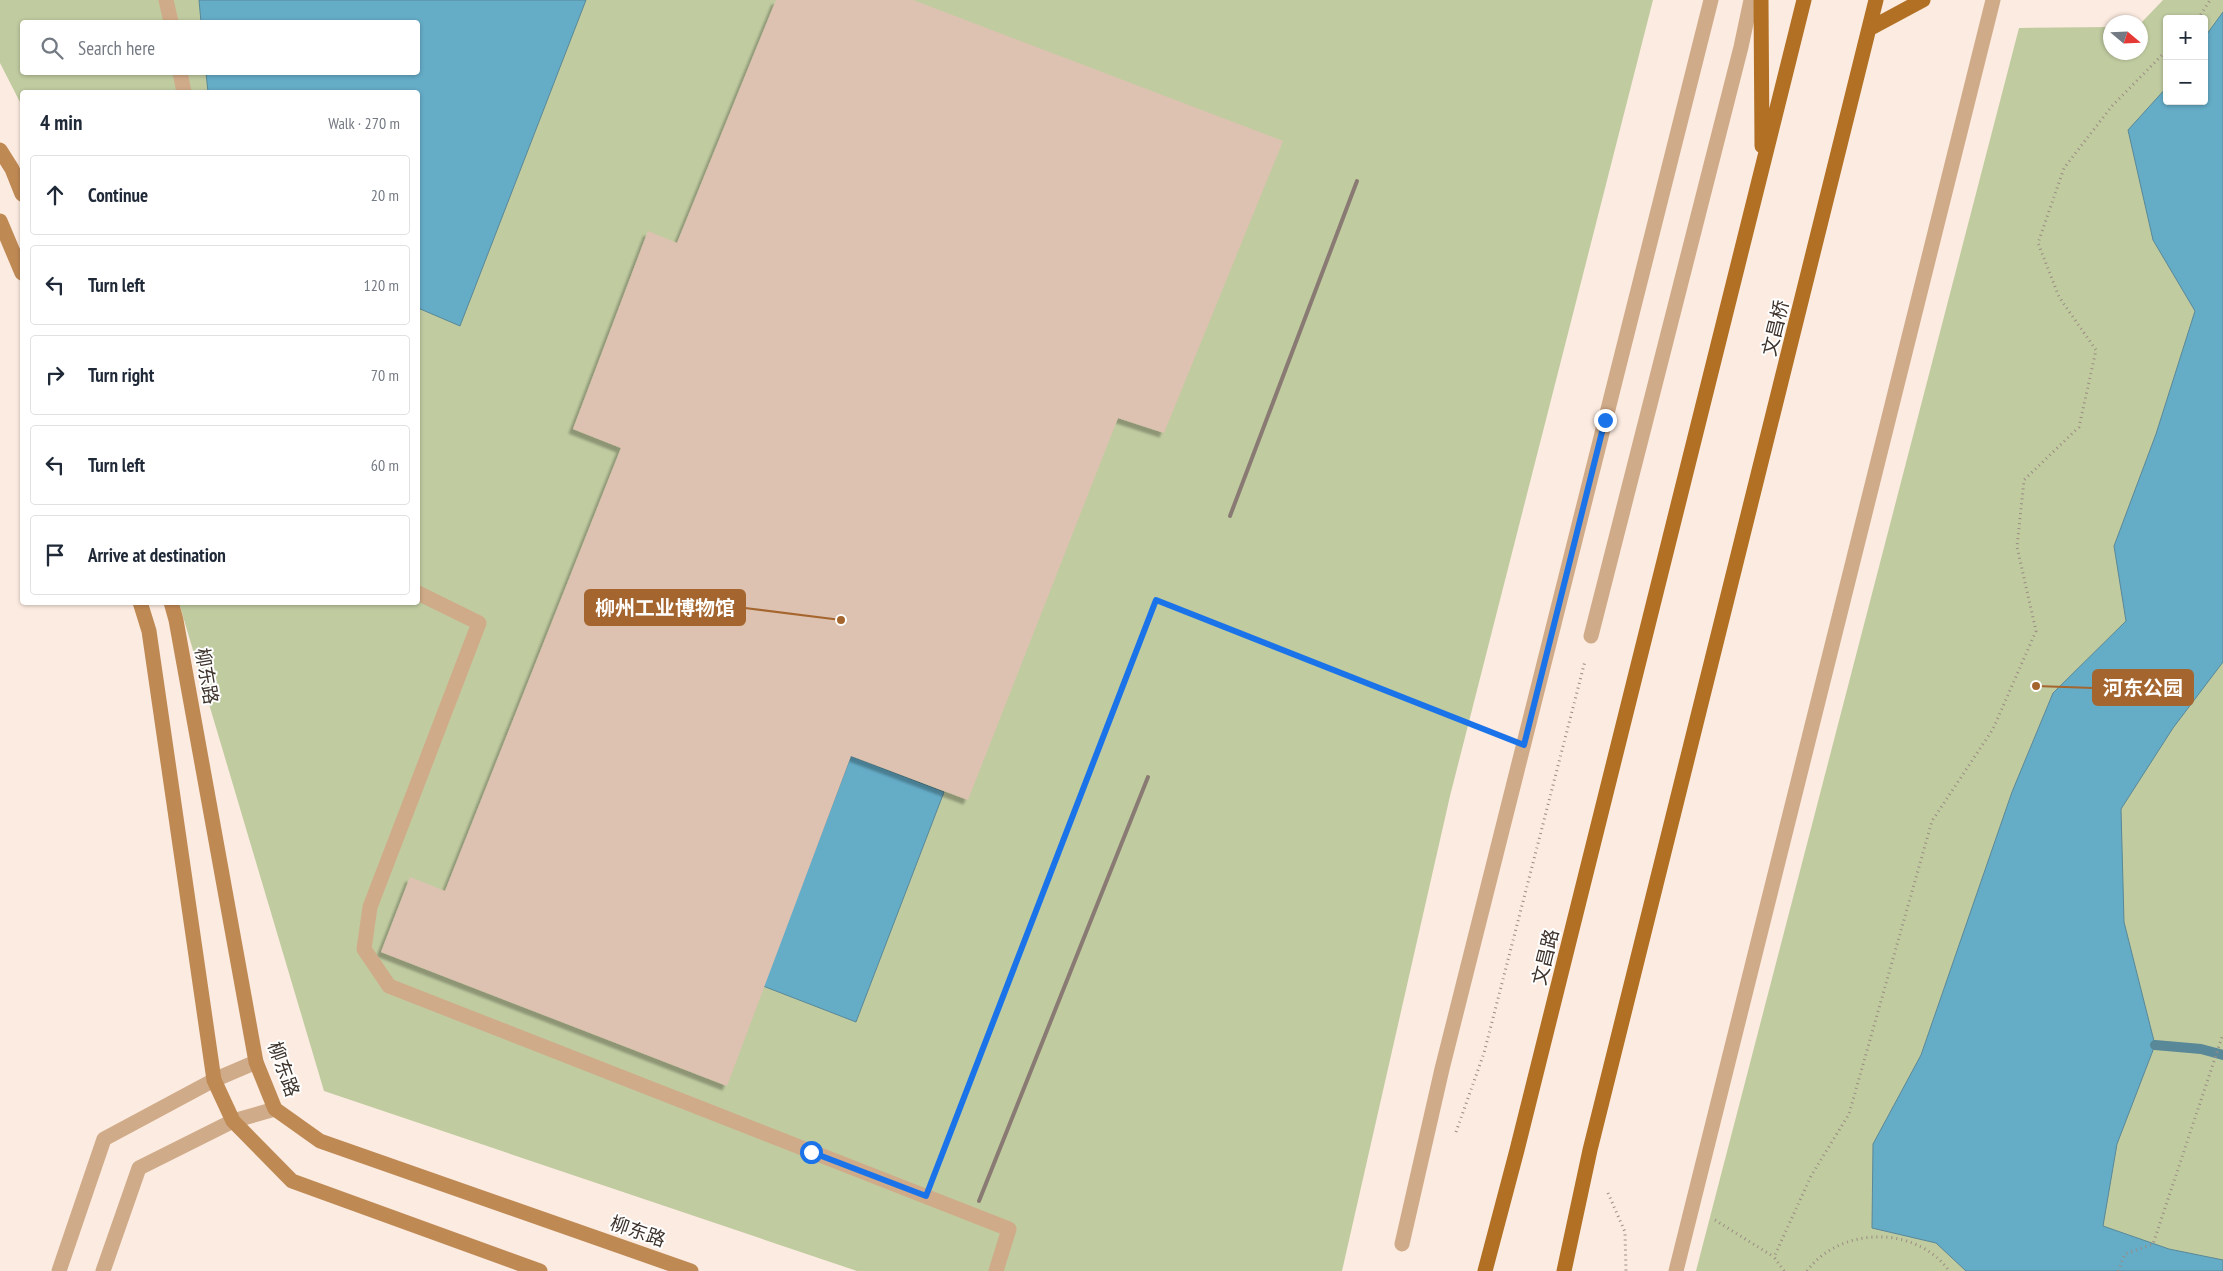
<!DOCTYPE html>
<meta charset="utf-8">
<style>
body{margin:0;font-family:"PT Sans Narrow","Noto Sans SC",sans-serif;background:#f6f6f7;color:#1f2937}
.controls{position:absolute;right:15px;top:15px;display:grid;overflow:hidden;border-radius:5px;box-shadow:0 1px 4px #0004}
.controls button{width:45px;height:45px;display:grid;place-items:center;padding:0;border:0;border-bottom:1px solid #e0e1e3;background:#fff;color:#1f2937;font:25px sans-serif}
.compass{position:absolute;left:2103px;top:15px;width:45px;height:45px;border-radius:50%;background:#fff;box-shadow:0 1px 4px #0004;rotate:109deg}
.stop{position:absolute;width:15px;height:15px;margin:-11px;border:4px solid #1a73e8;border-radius:50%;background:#fff}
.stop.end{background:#1a73e8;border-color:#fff;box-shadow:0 1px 5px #0008}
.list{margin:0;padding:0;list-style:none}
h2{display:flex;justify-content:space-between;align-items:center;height:65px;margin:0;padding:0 20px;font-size:21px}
h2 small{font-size:16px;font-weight:400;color:#747a83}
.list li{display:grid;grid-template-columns:32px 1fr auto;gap:15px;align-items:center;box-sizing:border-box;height:80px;margin:0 10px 10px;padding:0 10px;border:1px solid #e0e1e3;border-radius:5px}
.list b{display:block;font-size:19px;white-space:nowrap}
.list em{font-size:16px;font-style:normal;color:#747a83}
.icon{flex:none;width:28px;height:28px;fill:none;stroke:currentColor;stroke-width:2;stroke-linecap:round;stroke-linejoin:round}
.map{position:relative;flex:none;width:2223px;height:1271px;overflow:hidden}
.search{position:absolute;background:#fff;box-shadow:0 1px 4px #0004;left:20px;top:20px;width:400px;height:55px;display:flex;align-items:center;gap:12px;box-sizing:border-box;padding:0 18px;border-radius:5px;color:#747a83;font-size:19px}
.panel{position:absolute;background:#fff;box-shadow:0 1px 4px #0004;left:20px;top:90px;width:400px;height:515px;border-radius:5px}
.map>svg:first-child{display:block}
.green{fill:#c0cba0;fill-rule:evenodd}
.water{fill:#65acc7;stroke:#598898}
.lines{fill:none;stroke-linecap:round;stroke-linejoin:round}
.stream{stroke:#598898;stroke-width:10}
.building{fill:#dec2b1;filter:url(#shadow)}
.path{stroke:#9a8c83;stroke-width:3;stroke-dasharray:1 4;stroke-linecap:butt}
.lane{stroke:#d0ab89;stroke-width:15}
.street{stroke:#d0ab89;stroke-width:15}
.secondary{stroke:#bf8954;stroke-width:15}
.primary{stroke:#b17024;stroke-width:15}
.rail{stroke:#897b73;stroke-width:4}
.route{stroke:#1a73e8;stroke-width:6}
.labels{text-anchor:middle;stroke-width:4;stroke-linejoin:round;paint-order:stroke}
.street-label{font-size:19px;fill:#3e332c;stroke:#fff}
.leader{fill:none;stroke:#a5652e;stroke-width:2}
.callout-dot{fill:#a5652e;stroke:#fff;stroke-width:2}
.callout{fill:#a5652e;stroke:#a5652e;stroke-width:2}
.callout-label{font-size:20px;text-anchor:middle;font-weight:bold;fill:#fff}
</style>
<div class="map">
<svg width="2223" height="1271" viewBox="0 0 2223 1271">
<defs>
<filter id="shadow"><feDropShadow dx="-4.5" dy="4.5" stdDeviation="1" flood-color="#0004"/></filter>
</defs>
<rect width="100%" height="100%" fill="#fcebe0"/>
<path class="green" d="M 0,0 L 1653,0 L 1450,796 L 1342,1271 L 857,1271 L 324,1091 L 179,603 L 418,602 L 418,92 L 22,92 L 22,106 L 0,63 ZM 22,22 L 418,22 L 418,72 L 22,72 Z
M 2163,0 L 2223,0 L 2223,1271 L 1696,1271 L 2019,28 L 2110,27 L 2110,52 L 2140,52 L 2141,23 ZM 2167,19 L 2204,19 L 2204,101 L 2167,101 Z"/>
<path class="water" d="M 199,0 L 586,0 L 460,326 L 418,308 L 418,92 L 208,92 L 206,73 L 418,72 L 418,22 L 201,22 Z
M 2223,12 L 2223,662 L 2173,728 L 2121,809 L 2124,922 L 2155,1045 L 2117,1144 L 2103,1226 L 2169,1249 L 2223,1260 L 2223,1271 L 1966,1271 L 1936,1243 L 1872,1228 L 1873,1144 L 1921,1055 L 2012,792 L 2053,693 L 2126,621 L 2114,546 L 2156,434 L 2195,311 L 2153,240 L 2128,130 L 2167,87 L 2167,101 L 2204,101 L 2204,38 Z
M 851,756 L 944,792 L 856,1022 L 763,986 Z"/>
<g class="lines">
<path class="stream" d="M 2155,1045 L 2201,1049 L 2223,1055"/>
</g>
<path class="building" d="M 776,0 L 913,0 L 1283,141 L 1164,433 L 1118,418 L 968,800 L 851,756 L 727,1086 L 381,952 L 410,877 L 445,891 L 621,448 L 573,429 L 648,231 L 677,243 Z"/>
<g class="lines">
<path class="path" d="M 2198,19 L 2210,0
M 1456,1132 L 1484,1053 L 1585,661
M 935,1173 L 1156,600 L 1500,735
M 1608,1193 L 1625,1232 L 1626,1271
M 1715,1220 L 1774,1257
M 1784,1271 L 1774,1257 L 1811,1176 L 1849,1114 L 1932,821 L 1993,729 L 2036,631 L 2017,547 L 2024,480 L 2079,427 L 2096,350 L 2059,297 L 2038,243 L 2064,168 L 2112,106 L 2167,50
M 1807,1271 C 1840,1226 1917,1225 1949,1271
M 2118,1271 L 2125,1254 L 2153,1244 L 2223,1034"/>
<path class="lane" d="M 166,0 L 171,22
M 180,72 L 184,92
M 418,593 L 479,623 L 370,907 L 364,949 L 389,986 L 1009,1229 L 996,1271
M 1591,636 L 1741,47 L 1751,0
M 1402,1244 L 1442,1069 L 1711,0
M 1676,1271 L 1993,0"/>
<path class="street" d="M 59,1271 L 104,1139 L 214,1080 L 256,1062
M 103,1271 L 139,1168 L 233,1121 L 275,1109"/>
<path class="secondary" d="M 0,150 L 12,169 L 22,194
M 0,221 L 22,273
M 140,602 L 149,631 L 214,1080 L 233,1121 L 292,1181 L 540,1271
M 171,602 L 176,620 L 256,1062 L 275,1109 L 320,1141 L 691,1271"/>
<path class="primary" d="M 1761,0 L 1762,146
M 1869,29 L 1923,0
M 1485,1271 L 1517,1150 L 1804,0
M 1564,1271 L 1590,1150 L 1876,0"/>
<path class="rail" d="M 1230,516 L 1357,181
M 979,1201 L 1148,777"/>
</g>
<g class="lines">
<path class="route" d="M 811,1152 L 926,1196 L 1156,600 L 1524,745 L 1605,420"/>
</g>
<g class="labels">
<g class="street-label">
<text transform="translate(1775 328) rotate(-76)" y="7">文昌桥</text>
<text transform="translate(207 676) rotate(80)" y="7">柳东路</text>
<text transform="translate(1545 957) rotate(-76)" y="7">文昌路</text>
<text transform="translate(284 1069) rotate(70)" y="7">柳东路</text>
<text transform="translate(638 1231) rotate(19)" y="7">柳东路</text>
</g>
</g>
<path class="leader" d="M841 620L745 608M2036 686L2093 688"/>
<g class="callout-dot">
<circle cx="841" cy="620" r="5"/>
<circle cx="2036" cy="686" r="5"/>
</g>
<g class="callout">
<rect x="585" y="590" width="160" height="35" rx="5"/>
<rect x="2093" y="670" width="100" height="35" rx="5"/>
</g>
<g class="callout-label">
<text x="665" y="615">柳州工业博物馆</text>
<text x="2143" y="695">河东公园</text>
</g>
</svg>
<div class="controls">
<button>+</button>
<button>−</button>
</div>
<svg class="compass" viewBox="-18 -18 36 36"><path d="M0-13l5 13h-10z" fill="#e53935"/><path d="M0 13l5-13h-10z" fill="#747a83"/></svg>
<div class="stop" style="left:811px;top:1152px"></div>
<div class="stop end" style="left:1605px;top:420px"></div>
<div class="search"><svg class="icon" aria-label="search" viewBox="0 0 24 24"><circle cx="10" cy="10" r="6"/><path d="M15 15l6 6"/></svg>Search here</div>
<section class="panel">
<h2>4 min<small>Walk · 270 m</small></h2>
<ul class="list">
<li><svg class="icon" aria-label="ahead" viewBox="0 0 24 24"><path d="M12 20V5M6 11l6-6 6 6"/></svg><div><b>Continue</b></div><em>20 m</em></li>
<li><svg class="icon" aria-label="left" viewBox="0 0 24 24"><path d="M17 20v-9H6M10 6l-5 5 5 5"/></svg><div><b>Turn left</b></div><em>120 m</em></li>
<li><svg class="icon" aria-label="right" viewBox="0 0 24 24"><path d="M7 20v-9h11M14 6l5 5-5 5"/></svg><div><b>Turn right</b></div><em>70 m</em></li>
<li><svg class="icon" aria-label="left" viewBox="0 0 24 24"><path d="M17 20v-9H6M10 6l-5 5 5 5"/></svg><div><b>Turn left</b></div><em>60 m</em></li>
<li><svg class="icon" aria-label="arrive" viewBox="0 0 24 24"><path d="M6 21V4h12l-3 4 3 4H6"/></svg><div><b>Arrive at destination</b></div></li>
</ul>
</section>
</div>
